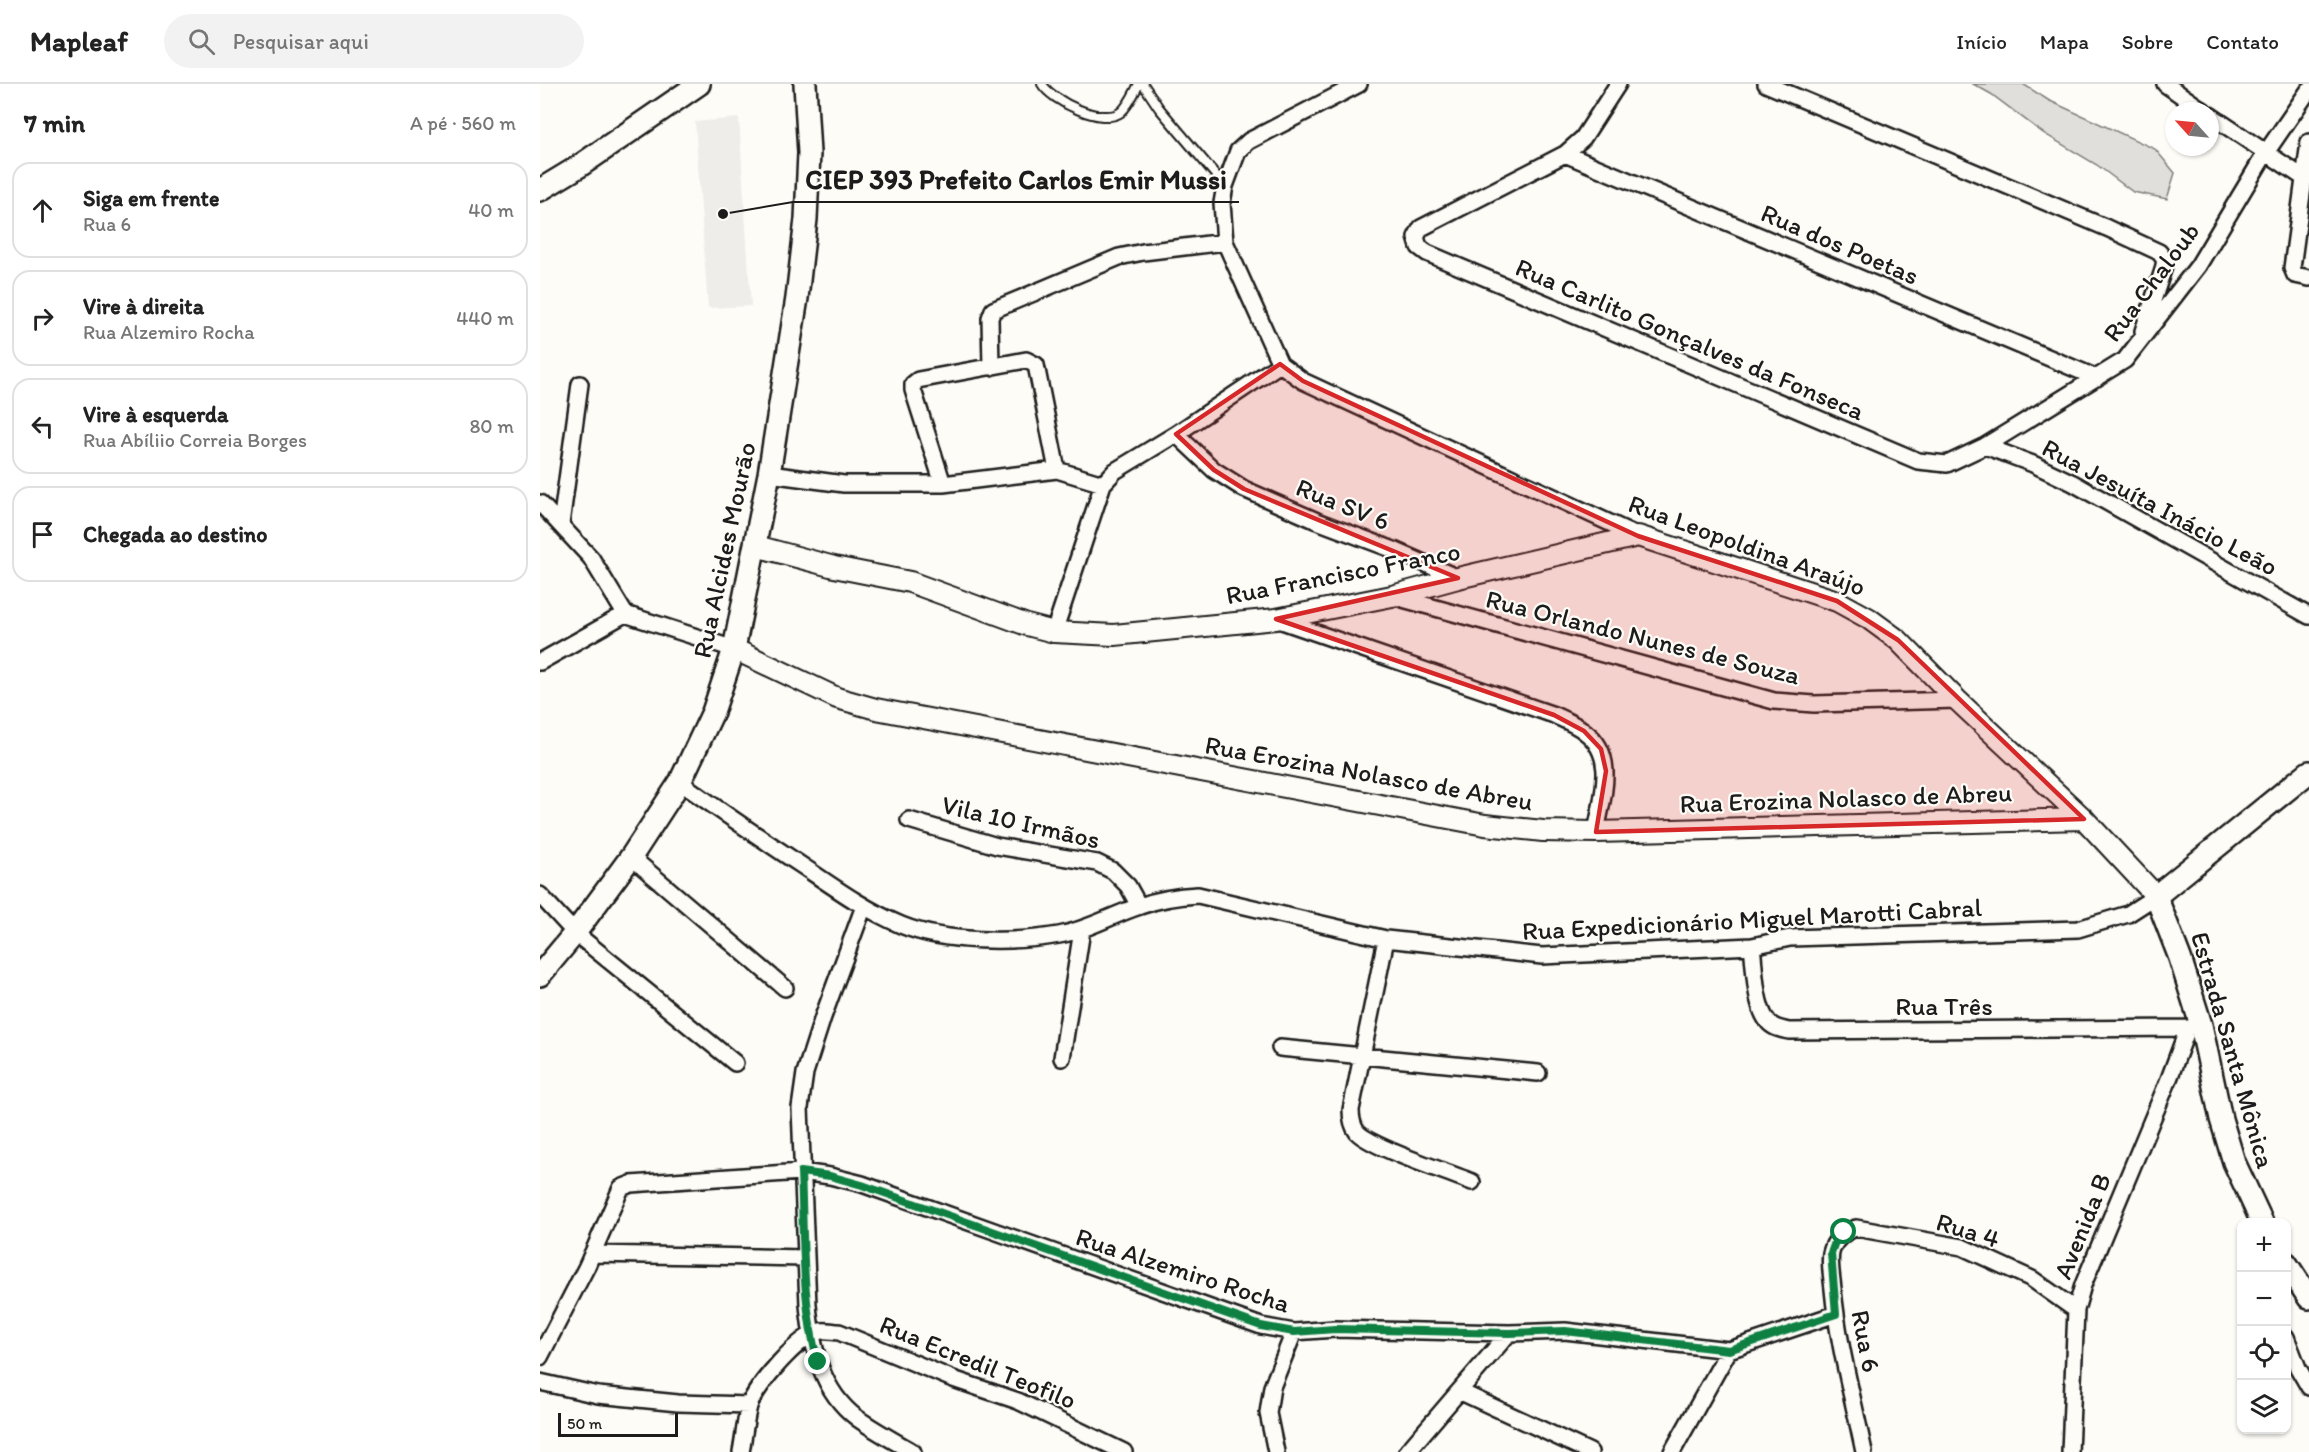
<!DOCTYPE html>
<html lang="pt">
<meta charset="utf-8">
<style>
body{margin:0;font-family:Itim,sans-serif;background:#f2f2f2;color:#222}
.controls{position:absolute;right:18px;bottom:18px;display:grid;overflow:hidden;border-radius:12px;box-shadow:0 2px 4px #0004}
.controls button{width:54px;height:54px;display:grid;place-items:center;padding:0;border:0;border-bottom:2px solid #e0e0e0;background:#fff;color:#222;font:30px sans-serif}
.compass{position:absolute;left:1625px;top:18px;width:54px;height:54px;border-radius:50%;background:#fff;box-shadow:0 2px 4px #0004;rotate:297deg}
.scale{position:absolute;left:18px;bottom:15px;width:120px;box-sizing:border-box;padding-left:6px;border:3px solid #1c1c1c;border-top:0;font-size:16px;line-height:21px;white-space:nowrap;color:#1c1c1c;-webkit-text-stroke:4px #fdfcf7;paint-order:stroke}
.stop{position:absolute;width:18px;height:18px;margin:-14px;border:4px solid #0b8043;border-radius:50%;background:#fff}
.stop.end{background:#0b8043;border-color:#fff;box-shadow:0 2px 6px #0008}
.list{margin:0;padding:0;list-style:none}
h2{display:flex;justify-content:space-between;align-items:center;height:78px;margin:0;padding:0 24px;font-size:26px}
h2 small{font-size:20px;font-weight:400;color:#767676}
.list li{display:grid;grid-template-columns:39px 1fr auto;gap:18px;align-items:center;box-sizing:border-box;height:96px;margin:0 12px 12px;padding:0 12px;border:2px solid #e0e0e0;border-radius:18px}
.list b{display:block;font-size:22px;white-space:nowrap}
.list p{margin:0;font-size:20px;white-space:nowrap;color:#767676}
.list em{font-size:20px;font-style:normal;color:#767676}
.icon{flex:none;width:33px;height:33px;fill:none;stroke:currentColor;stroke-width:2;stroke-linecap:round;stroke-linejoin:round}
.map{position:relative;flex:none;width:1769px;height:1368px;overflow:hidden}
header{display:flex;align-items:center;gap:36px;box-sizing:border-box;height:84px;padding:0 30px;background:#fff;border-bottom:2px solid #e0e0e0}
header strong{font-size:28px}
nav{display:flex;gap:33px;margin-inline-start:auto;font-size:21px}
.search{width:420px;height:54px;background:#f2f2f2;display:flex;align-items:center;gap:15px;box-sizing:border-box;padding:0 21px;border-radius:33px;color:#767676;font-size:22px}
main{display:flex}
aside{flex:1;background:#fff}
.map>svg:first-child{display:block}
.built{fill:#eeede9}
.green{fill:#e0dfdb;stroke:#7e7e7c;stroke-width:1.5}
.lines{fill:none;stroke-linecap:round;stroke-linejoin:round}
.service-casing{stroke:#1c1c1c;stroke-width:12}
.minor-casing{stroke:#1c1c1c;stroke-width:20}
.tertiary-casing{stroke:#1c1c1c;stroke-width:24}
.secondary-casing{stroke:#1c1c1c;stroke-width:26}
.service{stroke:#fdfcf7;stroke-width:8}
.minor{stroke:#fdfcf7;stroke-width:15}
.tertiary{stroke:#fdfcf7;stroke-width:20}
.secondary{stroke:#fdfcf7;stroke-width:21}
.route{stroke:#0b8043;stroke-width:8}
.marked{fill:#d62828;fill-opacity:0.2;stroke:#d62828;stroke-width:4.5;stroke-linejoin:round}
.labels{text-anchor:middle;stroke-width:4.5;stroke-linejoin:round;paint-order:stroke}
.street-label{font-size:26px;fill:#1c1c1c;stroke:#fdfcf7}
.leader{fill:none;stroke:#1c1c1c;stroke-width:2}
.callout-dot{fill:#1c1c1c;stroke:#fdfcf7;stroke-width:2}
.callout-label{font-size:27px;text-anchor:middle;font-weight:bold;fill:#1c1c1c;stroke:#fdfcf7;stroke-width:4.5;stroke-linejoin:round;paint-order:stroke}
</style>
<header>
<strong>Mapleaf</strong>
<div class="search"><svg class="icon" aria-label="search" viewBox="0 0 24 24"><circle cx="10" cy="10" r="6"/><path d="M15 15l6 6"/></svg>Pesquisar aqui</div>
<nav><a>Início</a><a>Mapa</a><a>Sobre</a><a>Contato</a></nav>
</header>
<main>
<aside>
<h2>7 min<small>A pé · 560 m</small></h2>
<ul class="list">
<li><svg class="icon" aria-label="ahead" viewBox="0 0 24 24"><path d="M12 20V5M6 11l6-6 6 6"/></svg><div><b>Siga em frente</b><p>Rua 6</p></div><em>40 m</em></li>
<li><svg class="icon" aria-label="right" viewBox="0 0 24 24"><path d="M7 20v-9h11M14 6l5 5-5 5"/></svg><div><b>Vire à direita</b><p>Rua Alzemiro Rocha</p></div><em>440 m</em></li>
<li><svg class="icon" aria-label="left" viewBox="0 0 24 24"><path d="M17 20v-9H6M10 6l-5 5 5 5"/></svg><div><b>Vire à esquerda</b><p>Rua Abíliio Correia Borges</p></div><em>80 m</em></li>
<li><svg class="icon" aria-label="arrive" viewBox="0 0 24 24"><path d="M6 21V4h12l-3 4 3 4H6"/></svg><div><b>Chegada ao destino</b></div></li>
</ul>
</aside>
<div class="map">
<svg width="1769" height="1368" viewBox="0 0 1769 1368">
<rect width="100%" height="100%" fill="#fdfcf7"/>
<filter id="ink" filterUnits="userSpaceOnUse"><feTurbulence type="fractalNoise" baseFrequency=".0167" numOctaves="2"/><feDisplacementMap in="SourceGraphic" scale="12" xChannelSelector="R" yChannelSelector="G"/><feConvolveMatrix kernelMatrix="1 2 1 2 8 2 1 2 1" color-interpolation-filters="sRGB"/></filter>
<g filter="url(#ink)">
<path class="built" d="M 199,34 L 211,222 L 168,224 L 155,38 Z"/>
<path class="green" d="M 1433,0 L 1483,0 L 1508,16 L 1615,65 L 1635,89 L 1627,115 L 1593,108 L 1557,81 L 1503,49 L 1451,10 Z"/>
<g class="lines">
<g class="service-casing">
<path id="service" d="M 502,0 C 512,17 563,42 581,28 C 589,21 594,9 599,0
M 603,0 L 619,24 L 685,102"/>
</g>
<g class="minor-casing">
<path id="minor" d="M 1078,0 L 1043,54 L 1025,70 L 881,144 L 876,153 L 879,163 L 887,169 L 1378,377 L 1407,380 L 1445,362 L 1585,276 L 1658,182 L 1725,70 L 1769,6
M 1226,0 L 1567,144 L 1619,168 L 1625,176 L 1623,186 L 1603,247
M 1625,0 L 1664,27
M 1670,31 L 1764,94
M 1769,58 L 1752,184 L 1755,191 L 1769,194
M 1025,70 L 1557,294
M 740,280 L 763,297 L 1098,452
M 451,283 L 450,234 L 453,226 L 579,173 L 603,168 L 685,158
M 636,350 L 674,386 L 704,405 L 777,437 L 854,466 L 918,494
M 1445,362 L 1493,380 L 1533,399 L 1769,532
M 229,390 L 304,400 L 403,400 L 517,386 L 563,400
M 403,400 L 373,306 L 373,300 L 378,296 L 486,276 L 496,281 L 517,386
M 0,419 L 51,474 L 85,530 L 194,565
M 21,440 L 40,300
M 852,512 L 1234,617 L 1274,620 L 1417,616
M 736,535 L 1014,631 C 1024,636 1035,640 1044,647 C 1078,671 1062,713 1056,748
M 514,548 L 563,400 L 575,387 L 636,350 L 740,280 L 685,158 L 682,119 L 685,102 L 698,67 L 709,57 L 819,0
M 0,578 L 85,530
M 140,698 C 180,727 222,755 264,783 C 295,804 326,826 361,841 C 405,859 473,859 519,851 C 548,846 572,831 600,822 C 619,815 638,812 658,811 L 846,855 L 1002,872 L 1212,862 L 1250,854 L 1538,845 L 1588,830 L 1616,812
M 369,736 L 457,762 L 557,779 L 573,787 L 588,802 L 599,822
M 91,773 L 245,904
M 0,811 L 35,849 L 195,979
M 324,822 L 283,933 L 265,989 L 260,1024 L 268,1221 C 272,1263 281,1307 317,1334 C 334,1346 354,1357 373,1368
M 846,855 L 811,1026 C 811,1034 812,1041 817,1048 C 832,1064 908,1088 932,1098
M 1212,862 C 1215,882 1214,934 1235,943 C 1239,945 1244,946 1249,947 L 1648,944 L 1661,941
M 740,964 L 998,989
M 522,974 L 542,846
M 52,1170 L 265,1174
M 1746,1253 L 1758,1284 L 1769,1303
M 0,1273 L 47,1182 L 81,1104 L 91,1100 L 261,1088 L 290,1092 L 322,1100 L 721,1242 L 754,1248 L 795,1245 L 969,1249 L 1025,1247 L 1189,1266 L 1296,1230
M 0,1298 L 58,1311 L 138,1319 L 209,1321
M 921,1308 L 1050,1368
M 201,1368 C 204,1353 205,1337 209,1322 C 216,1302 259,1251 281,1247 C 287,1246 294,1248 299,1248 L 413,1295 L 478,1317 L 584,1368
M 736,1368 L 728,1329 L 732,1303 L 754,1248
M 867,1368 L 969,1249
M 1132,1368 L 1189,1266
M 1324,1368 C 1313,1314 1298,1260 1293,1205 C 1292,1194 1289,1179 1291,1169 C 1294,1155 1304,1148 1316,1144 L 1422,1163 L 1492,1195 L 1536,1226
M 1530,1368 L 1536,1226 L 1543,1201 L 1629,995 L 1648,944"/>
</g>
<g class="tertiary-casing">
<path id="tertiary" d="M 216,462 L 294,483 L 370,498 L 487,541 L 514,548 L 574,551 L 736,535 L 852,512 L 918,494 L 1098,452 L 1297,517 L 1328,534 L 1358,556 L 1417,616 L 1544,735 L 1616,812
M 194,565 L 297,614 L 336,625 L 945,741 L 1003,747 L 1056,748 L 1544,735"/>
</g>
<g class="secondary-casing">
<path id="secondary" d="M 0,106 L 38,83 L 159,0
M 0,891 L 35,849 L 91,773 L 140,698 L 173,628 L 194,565 L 229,390 L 257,214 L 266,135 L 269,69 L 265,0
M 1722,1138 L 1694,1078 L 1681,1035 L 1661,941 L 1640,874 L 1616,812 L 1769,688
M 1746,1179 L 1769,1214"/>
</g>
<use href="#service" class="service"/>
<use href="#minor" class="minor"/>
<use href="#tertiary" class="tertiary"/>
<use href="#secondary" class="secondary"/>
</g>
</g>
<g class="lines" filter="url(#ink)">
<path class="route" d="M 278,1278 C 261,1217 264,1151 261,1088 L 290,1092 L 322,1101 L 721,1242 L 754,1248 L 795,1245 L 969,1249 L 1025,1247 L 1189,1266 L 1296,1230 L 1291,1169 L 1295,1158 L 1304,1148"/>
</g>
<path class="marked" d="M 740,280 L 763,297 L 1098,452 L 1297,517 L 1358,556 L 1544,735 L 1056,748 L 1066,687 L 1061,665 L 1044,647 L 1014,631 L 736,535 L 918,494 L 704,405 L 674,386 L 636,350 Z"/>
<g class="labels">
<g class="street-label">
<text transform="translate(1300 160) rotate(23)" y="9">Rua dos Poetas</text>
<text transform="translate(1611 198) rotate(-53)" y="9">Rua Chaloub</text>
<text transform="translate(1150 255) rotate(23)" y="9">Rua Carlito Gonçalves da Fonseca</text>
<text transform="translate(803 420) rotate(22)" y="9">Rua SV 6</text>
<text transform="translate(1620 423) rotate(28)" y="9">Rua Jesuíta Inácio Leão</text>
<text transform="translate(1207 461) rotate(20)" y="9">Rua Leopoldina Araújo</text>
<text transform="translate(184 466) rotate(-78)" y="9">Rua Alcides Mourão</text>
<text transform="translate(803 489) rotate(-11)" y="9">Rua Francisco Franco</text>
<text transform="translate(1103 553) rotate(14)" y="9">Rua Orlando Nunes de Souza</text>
<text transform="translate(829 689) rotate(10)" y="9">Rua Erozina Nolasco de Abreu</text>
<text transform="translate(1306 714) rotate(-2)" y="9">Rua Erozina Nolasco de Abreu</text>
<text transform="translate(481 738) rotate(13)" y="9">Vila 10 Irmãos</text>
<text transform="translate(1212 835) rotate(-3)" y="9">Rua Expedicionário Miguel Marotti Cabral</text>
<text x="1404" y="931">Rua Três</text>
<text transform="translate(1693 966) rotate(74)" y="9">Estrada Santa Mônica</text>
<text transform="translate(1542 1142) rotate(-68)" y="9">Avenida B</text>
<text transform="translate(1428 1146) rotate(17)" y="9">Rua 4</text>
<text transform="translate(643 1186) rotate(18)" y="9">Rua Alzemiro Rocha</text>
<text transform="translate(1326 1257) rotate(79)" y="9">Rua 6</text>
<text transform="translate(438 1278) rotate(22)" y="9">Rua Ecredil Teofilo</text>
</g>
</g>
<path class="leader" d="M183 130L253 118H699"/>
<circle class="callout-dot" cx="183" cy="130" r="6"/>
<g class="callout-label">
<text x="476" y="105">CIEP 393 Prefeito Carlos Emir Mussi</text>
</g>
</svg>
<div class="controls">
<button>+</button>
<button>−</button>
<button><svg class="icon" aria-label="locate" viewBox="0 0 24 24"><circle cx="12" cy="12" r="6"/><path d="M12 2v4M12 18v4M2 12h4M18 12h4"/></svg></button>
<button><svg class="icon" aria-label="layers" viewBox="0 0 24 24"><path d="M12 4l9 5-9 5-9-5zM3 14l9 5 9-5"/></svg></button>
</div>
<svg class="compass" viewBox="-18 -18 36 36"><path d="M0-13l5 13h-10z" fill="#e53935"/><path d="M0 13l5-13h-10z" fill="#767676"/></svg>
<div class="scale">50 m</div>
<div class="stop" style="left:1304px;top:1148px"></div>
<div class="stop end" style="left:278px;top:1278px"></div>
</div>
</main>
